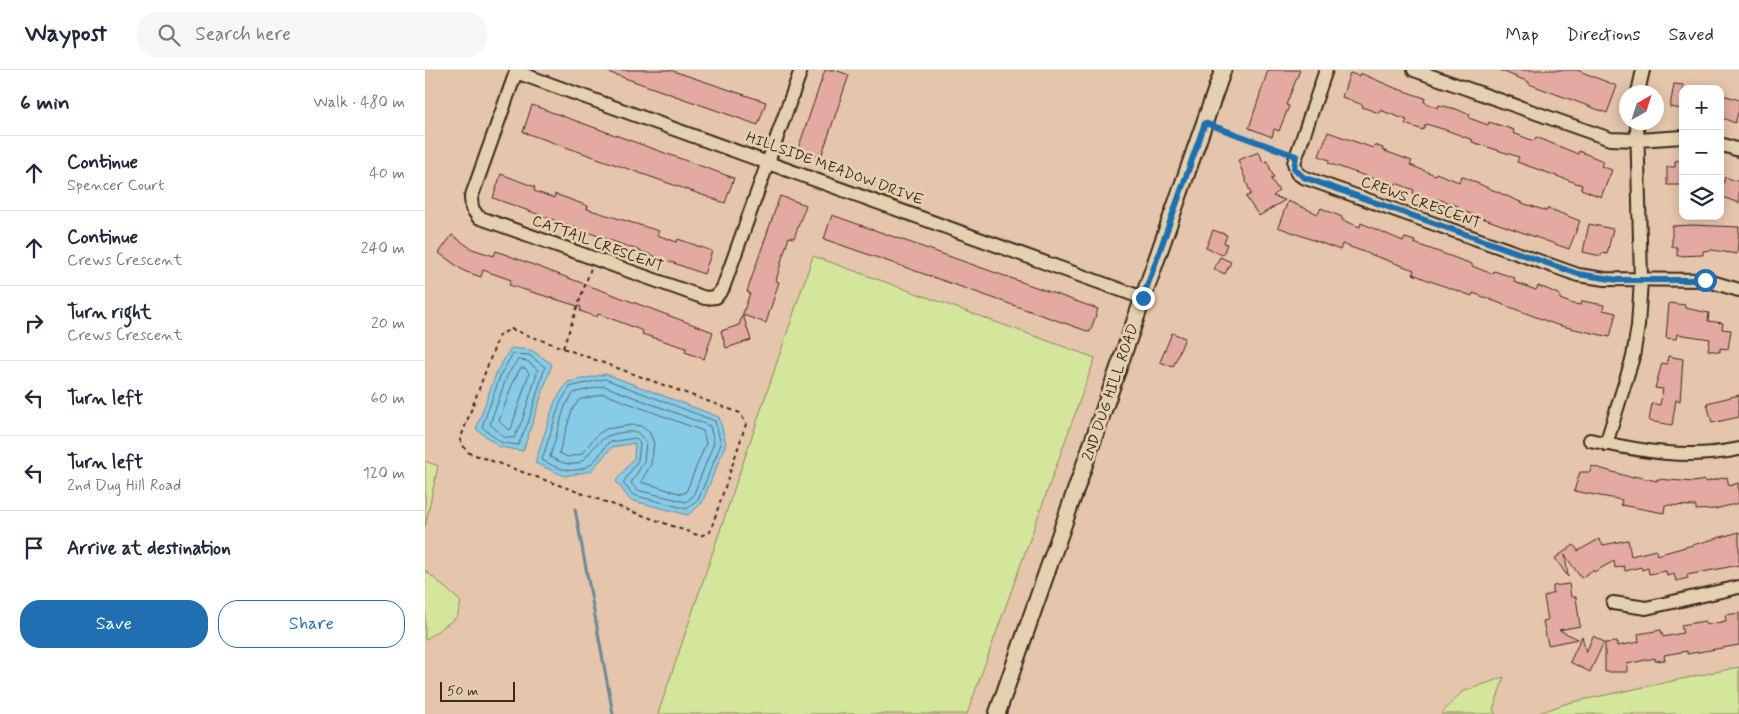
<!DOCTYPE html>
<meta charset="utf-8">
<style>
body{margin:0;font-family:Mynerve,sans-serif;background:#f6f6f7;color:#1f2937}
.controls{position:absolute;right:15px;top:15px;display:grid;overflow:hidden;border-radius:10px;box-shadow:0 2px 12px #0003}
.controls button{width:45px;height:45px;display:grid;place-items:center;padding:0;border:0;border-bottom:1px solid #e0e1e3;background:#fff;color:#1f2937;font:25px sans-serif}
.compass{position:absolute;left:1194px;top:15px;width:45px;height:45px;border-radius:50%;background:#fff;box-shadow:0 2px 12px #0003;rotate:39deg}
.scale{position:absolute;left:15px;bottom:12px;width:75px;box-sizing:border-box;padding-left:5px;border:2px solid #3b2a1e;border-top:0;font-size:14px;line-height:18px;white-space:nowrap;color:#3b2a1e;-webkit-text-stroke:4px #e5d1af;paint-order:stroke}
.stop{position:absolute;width:15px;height:15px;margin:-11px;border:4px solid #1f6fb2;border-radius:50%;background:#fff}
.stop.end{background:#1f6fb2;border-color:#fff;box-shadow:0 1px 5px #0008}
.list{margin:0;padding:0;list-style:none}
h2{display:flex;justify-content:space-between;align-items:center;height:65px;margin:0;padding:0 20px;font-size:21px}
h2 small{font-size:16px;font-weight:400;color:#747a83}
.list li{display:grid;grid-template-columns:32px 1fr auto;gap:15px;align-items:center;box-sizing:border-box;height:75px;padding:0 20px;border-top:1px solid #e0e1e3}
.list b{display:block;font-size:19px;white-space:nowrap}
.list p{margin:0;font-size:16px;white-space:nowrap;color:#747a83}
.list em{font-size:16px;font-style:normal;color:#747a83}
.actions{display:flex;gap:10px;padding:15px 20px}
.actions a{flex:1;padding:11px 0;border:1px solid #1f6fb2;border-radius:20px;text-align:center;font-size:18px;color:#1f6fb2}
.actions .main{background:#1f6fb2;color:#fff}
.icon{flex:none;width:28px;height:28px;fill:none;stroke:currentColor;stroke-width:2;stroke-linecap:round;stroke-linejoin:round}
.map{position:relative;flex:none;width:1314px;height:644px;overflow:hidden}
header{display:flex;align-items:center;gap:30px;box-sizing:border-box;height:70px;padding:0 25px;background:#fff;border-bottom:1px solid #e0e1e3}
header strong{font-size:24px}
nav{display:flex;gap:28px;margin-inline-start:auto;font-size:18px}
.search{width:350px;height:45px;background:#f6f6f7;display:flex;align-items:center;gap:12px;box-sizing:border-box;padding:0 18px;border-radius:20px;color:#747a83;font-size:19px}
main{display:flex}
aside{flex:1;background:#fff}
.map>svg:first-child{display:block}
.green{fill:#d3e69b;stroke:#87885c}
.water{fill:#86cbe7;stroke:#688b97}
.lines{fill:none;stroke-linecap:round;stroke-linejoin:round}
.shore{stroke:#596a6e;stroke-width:1}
.stream{stroke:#688b97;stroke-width:3}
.building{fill:#e4aaa2;stroke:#3b2a1e}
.minor-casing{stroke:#3b2a1e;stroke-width:16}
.tertiary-casing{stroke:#3b2a1e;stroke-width:19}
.path{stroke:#3b2a1e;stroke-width:2;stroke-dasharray:4 4;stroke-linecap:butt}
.minor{stroke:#e5d1af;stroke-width:12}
.tertiary{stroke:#e5d1af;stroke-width:15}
.route{stroke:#1f6fb2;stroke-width:6}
.labels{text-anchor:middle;stroke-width:5;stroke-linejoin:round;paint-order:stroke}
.street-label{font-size:15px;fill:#3b2a1e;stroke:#e5d1af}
</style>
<header>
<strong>Waypost</strong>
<div class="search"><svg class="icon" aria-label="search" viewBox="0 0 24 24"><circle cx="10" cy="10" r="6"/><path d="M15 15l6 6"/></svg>Search here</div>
<nav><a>Map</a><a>Directions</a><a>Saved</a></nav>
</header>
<main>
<aside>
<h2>6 min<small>Walk · 480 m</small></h2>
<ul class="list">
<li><svg class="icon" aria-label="ahead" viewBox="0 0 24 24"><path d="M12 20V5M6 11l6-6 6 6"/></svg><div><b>Continue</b><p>Spencer Court</p></div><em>40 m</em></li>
<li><svg class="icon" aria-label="ahead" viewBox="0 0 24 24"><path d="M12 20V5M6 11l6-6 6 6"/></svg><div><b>Continue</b><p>Crews Crescent</p></div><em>240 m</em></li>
<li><svg class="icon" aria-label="right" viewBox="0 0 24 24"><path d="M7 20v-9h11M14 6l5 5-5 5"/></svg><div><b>Turn right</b><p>Crews Crescent</p></div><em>20 m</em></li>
<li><svg class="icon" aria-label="left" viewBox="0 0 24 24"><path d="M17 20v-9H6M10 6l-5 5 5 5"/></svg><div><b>Turn left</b></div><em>60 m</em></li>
<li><svg class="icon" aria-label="left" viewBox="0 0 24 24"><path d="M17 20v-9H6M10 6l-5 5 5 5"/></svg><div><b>Turn left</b><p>2nd Dug Hill Road</p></div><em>120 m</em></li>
<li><svg class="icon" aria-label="arrive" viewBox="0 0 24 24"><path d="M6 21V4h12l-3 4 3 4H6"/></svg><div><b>Arrive at destination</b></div></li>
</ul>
<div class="actions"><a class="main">Save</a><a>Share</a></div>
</aside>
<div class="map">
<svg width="1314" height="644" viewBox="0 0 1314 644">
<rect width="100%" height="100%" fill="#e5c5ab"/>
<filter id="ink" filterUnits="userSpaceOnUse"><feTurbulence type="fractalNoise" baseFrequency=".02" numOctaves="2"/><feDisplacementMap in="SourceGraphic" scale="10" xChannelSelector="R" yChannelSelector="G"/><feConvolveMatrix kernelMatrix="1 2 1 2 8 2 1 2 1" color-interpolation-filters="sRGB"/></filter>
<g filter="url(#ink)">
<path class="green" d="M 388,186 L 670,288 L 542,644 L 233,644 Z
M 0,391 L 13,396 L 0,457 Z
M 0,500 L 36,532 L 32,547 L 0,570 Z
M 1314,597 L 1314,644 L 1111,644 L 1143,633 Z
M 1079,607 L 1068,640 L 1071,644 L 1016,644 L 1037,622 Z"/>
<path class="water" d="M 86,278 L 106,280 L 127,294 L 98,381 L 75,377 L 51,359 L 72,301 Z
M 181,304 L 294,347 L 301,373 L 277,433 L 263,445 L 205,430 L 191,411 L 209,388 L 210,373 L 187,377 L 166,401 L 140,406 L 110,393 L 130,331 L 143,312 Z"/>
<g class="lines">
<path class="shore" d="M 88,284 L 104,285 L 120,297 L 103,353 L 93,375 L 77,373 L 57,357 L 76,304 Z
M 93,290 L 102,291 L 113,300 L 97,351 L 89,368 L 79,367 L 65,354 L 82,306 Z
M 96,298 L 100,298 L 104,303 L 86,359 L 83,360 L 74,351 L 89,310 Z
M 180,309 L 290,351 L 296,374 L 273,430 L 262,439 L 208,425 L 198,413 L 213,390 L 215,374 L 211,368 L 184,372 C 178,379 171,392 163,396 C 147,405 131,398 117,390 L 135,333 L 145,317 Z
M 179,316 L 285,356 L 289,373 L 268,426 L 261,432 L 212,420 L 206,413 L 219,392 L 221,372 L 212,362 C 204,361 188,363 181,367 C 158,381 162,407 125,387 L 140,336 L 149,323 Z
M 179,324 L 278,361 L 281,373 L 261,422 L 257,424 L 216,412 L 226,394 L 229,374 L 225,363 L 216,356 L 207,355 L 181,359 L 173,364 L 156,384 L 143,387 L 134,383 L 147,340 L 154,330 Z"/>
<path class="stream" d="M 150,439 L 188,644"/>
</g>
<path class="building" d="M 177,0 L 245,0 L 341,32 L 333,55 Z
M 400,0 L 410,0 L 424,5 L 396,87 L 373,79 Z
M 843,0 L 875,0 L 861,35 L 864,36 L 854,61 L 849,59 L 847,67 L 824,58 Z
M 1074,0 L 1152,0 L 1192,16 L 1182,43 L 1104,14 L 1104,12 Z
M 925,3 L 934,6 L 935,3 L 970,18 L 1000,28 L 999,32 L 1013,38 L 1014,35 L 1031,39 L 1045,45 L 1044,48 L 1063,55 L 1064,52 L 1077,56 L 1089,60 L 1088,63 L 1109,71 L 1111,67 L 1153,84 L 1154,81 L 1178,91 L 1176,96 L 1187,100 L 1176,127 L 1156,119 L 1157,115 L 1092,92 L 1094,87 L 1047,72 L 1048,70 L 1021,60 L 1001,54 L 998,60 L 980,54 L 982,50 L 955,40 L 954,43 L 937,37 L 938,35 L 917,27 Z
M 1249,14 L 1258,15 L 1258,39 L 1245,37 Z
M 1295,24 L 1314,30 L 1314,40 L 1310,53 L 1295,47 Z
M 107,35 L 309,108 L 300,133 L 98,62 Z
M 903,62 L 948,78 L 949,75 L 958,78 L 957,80 L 987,91 L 985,95 L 1010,105 L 1011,103 L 1034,112 L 1036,106 L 1100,134 L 1122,141 L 1123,138 L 1155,151 L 1144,179 L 1032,139 L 1033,136 L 1013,129 L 1012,131 L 998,127 L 988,123 L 989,120 L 971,113 L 969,118 L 957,114 L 958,112 L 903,93 L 904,90 L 894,86 Z
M 834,82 L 838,92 L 842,91 L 849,108 L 846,109 L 854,121 L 848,126 L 860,130 L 834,146 L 821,127 L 826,124 L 813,90 Z
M 1258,90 L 1258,115 L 1242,115 L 1242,97 L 1250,97 L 1250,91 Z
M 76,104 L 110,117 L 109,121 L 129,128 L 130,124 L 163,136 L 162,139 L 234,161 L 232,165 L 252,172 L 253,169 L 287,181 L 279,204 L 68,128 Z
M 1300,107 L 1314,112 L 1314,133 L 1295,126 Z
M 355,126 L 381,135 L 369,168 L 364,167 L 357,189 L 351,211 L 354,212 L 341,253 L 318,245 L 326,270 L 301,278 L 296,261 L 314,255 L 325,223 L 322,222 L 329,201 Z
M 863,131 L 893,144 L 896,138 L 917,147 L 917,150 L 935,157 L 936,153 L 978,171 L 980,168 L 990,171 L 989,173 L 1047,194 L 1047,196 L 1067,204 L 1069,201 L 1090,208 L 1089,212 L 1111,220 L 1113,216 L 1122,219 L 1135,225 L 1135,229 L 1148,234 L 1156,235 L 1157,231 L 1179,235 L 1178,240 L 1191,243 L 1185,267 L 1132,255 L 1048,223 L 1047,226 L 1005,211 L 988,204 L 989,200 L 917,174 L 915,180 L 853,157 Z
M 407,145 L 673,239 L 665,262 L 399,169 Z
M 1164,154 L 1188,159 L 1182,184 L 1177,183 L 1176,186 L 1158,182 Z
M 1268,155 L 1314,157 L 1312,184 L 1287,180 L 1278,181 L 1278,185 L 1252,186 L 1252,177 L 1247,177 L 1247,156 Z
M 788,160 L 802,165 L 799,173 L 802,174 L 798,185 L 781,178 Z
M 27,165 L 47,179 L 69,186 L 71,181 L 288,262 L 279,289 L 260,282 L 261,278 L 217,264 L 218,261 L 198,253 L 173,244 L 172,247 L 155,241 L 156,237 L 84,215 L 86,210 L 58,200 L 56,207 L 39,201 L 14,183 Z
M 795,187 L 806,192 L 800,204 L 789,199 Z
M 1244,233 L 1260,235 L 1260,238 L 1284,243 L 1283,251 L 1298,253 L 1297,259 L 1306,260 L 1303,279 L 1295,278 L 1295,282 L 1283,280 L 1285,269 L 1252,264 L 1251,269 L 1241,268 Z
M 747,263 L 760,268 L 748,297 L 735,292 Z
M 1243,286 L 1258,289 L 1255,331 L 1251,330 L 1247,355 L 1224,351 L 1227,333 L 1235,335 L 1238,319 L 1230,318 L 1237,293 L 1242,294 Z
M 1314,325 L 1314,347 L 1287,353 L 1282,333 Z
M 1167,396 L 1208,408 L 1208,406 L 1232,411 L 1232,409 L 1269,412 L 1280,410 L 1280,412 L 1302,407 L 1304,416 L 1313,413 L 1314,433 L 1290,439 L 1271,440 L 1271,436 L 1240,435 L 1239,443 L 1196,435 L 1197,430 L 1149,421 L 1155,402 L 1165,402 Z
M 1314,462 L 1314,495 L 1262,505 L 1263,508 L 1251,511 L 1249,504 L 1242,506 L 1241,501 L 1224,504 L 1223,498 L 1217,500 L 1216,497 L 1200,501 L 1199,496 L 1190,498 L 1189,491 L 1169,502 L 1168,500 L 1156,508 L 1140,485 L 1143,507 L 1130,488 L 1149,475 L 1153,481 L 1174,469 L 1178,475 L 1203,470 L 1206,486 L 1231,480 L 1232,485 Z
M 1144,514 L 1146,527 L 1151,527 L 1155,556 L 1134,560 L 1153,569 L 1123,575 L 1118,551 L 1123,550 L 1119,527 L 1128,523 L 1128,516 Z
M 1314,543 L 1314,575 L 1262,584 L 1262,581 L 1239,585 L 1240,590 L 1230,591 L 1230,588 L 1202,594 L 1202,602 L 1180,602 L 1180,573 L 1192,572 L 1192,576 L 1214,572 L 1213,564 L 1236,560 L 1238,567 L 1258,563 L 1256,555 L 1280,551 L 1281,555 L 1301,551 L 1300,545 Z
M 1157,566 L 1161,583 L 1168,566 L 1179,572 L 1165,602 L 1145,592 Z"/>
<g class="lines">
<g class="minor-casing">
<path id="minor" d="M 92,0 L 91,2 L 718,228
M 901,0 L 869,93 L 872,103 L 878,107 L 1153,205 L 1180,209 L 1280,210 L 1314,220
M 989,0 L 1185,69 L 1213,70 L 1258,67
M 91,2 L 46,128 L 47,138 L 53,147 L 280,228 L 291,227 L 298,218 L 376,0
M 1213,22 L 1218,0
M 1295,74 L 1314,80
M 1165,370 C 1215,381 1263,390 1314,379
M 1181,374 L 1208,287 L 1213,256 L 1216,210 L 1212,52
M 1188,533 L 1221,538 L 1314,517"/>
</g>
<g class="tertiary-casing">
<path id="tertiary" d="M 572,644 L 798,0"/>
</g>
<path class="path" d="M 791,57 L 861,83
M 86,259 L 315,343 L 321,354 L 285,462 L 275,466 L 42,382 L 35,370 L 74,265 Z
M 138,278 L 166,198"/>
<use href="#minor" class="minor"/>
<use href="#tertiary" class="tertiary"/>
</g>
</g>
<g class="lines" filter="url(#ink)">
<path class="route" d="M 718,228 L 780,53 L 871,86 L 869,98 L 878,107 L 1153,204 L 1193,210 L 1280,210"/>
</g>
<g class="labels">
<g class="street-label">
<text transform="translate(410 98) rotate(20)" y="5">HILLSIDE MEADOW DRIVE</text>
<text transform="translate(996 132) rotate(20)" y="5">CREWS CRESCENT</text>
<text transform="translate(173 173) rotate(20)" y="5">CATTAIL CRESCENT</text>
<text transform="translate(685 322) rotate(-71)" y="5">2ND DUG HILL ROAD</text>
</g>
</g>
</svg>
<div class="controls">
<button>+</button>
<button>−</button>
<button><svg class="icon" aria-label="layers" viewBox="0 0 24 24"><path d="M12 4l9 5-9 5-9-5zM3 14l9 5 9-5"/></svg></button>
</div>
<svg class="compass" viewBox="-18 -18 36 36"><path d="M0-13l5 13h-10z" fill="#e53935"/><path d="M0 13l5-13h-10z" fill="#747a83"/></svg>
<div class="scale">50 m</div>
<div class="stop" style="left:1280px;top:210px"></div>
<div class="stop end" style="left:718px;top:228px"></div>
</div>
</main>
